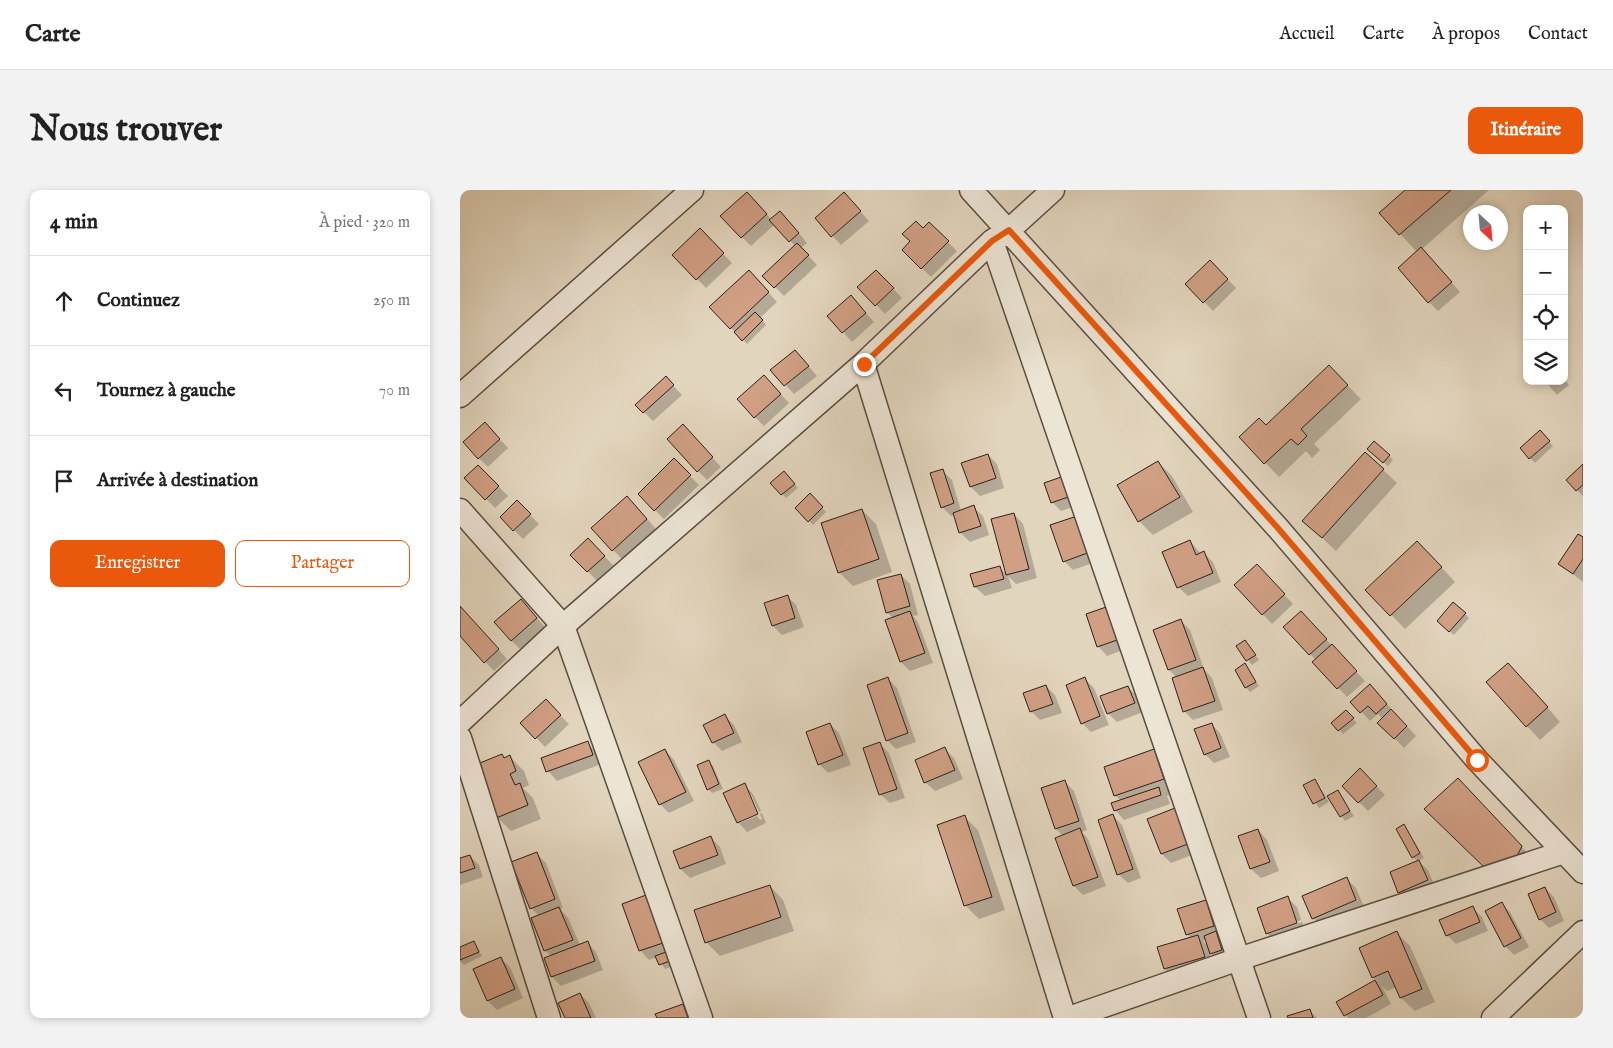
<!DOCTYPE html>
<html lang="fr">
<meta charset="utf-8">
<style>
body{margin:0;font-family:"IM FELL English",serif;background:#f2f2f2;color:#222}
.controls{position:absolute;right:15px;top:15px;display:grid;overflow:hidden;border-radius:10px;box-shadow:0 2px 8px #0003}
.controls button{width:45px;height:45px;display:grid;place-items:center;padding:0;border:0;border-bottom:1px solid #e0e0e0;background:#fff;color:#222;font:25px sans-serif}
.compass{position:absolute;left:1003px;top:15px;width:45px;height:45px;border-radius:50%;background:#fff;box-shadow:0 2px 8px #0003;rotate:154deg}
.stop{position:absolute;width:15px;height:15px;margin:-11px;border:4px solid #ea580c;border-radius:50%;background:#fff}
.stop.end{background:#ea580c;border-color:#fff;box-shadow:0 1px 5px #0008}
.list{margin:0;padding:0;list-style:none}
h2{display:flex;justify-content:space-between;align-items:center;height:65px;margin:0;padding:0 20px;font-size:21px}
h2 small{font-size:16px;font-weight:400;color:#767676}
.list li{display:grid;grid-template-columns:32px 1fr auto;gap:15px;align-items:center;box-sizing:border-box;height:90px;padding:0 20px;border-top:1px solid #e0e0e0}
.list b{display:block;font-size:19px;white-space:nowrap}
.list em{font-size:16px;font-style:normal;color:#767676}
.actions{display:flex;gap:10px;padding:15px 20px}
.actions a{flex:1;padding:11px 0;border:1px solid #ea580c;border-radius:10px;text-align:center;font-size:18px;color:#ea580c}
.actions .main{background:#ea580c;color:#fff}
.icon{flex:none;width:28px;height:28px;fill:none;stroke:currentColor;stroke-width:2;stroke-linecap:round;stroke-linejoin:round}
.map{position:relative;flex:none;width:1123px;height:828px;overflow:hidden;border-radius:10px}
header{display:flex;align-items:center;gap:30px;box-sizing:border-box;height:70px;padding:0 25px;background:#fff;border-bottom:1px solid #e0e0e0}
header strong{font-size:24px}
nav{display:flex;gap:28px;margin-inline-start:auto;font-size:18px}
.intro{display:flex;align-items:center;justify-content:space-between;box-sizing:border-box;height:120px;padding:0 30px}
h1{margin:0;font-size:35px}
.button{padding:12px 22px;border-radius:10px;background:#ea580c;color:#fff;font-size:18px;font-weight:700}
main{display:flex;gap:30px;padding:0 30px}
aside{flex:1;background:#fff;border-radius:10px;box-shadow:0 2px 8px #0003}
.map>svg:first-child{display:block}
.shadow{fill:#0003;fill-rule:evenodd}
.building{fill:#d09f84;stroke:#2c2019}
.lines{fill:none;stroke-linecap:round;stroke-linejoin:round}
.minor-casing{stroke:#5a4d42;stroke-width:25}
.minor{stroke:#ece4d4;stroke-width:22}
.route{stroke:#ea580c;stroke-width:6}
</style>
<header>
<strong>Carte</strong>
<nav><a>Accueil</a><a>Carte</a><a>À propos</a><a>Contact</a></nav>
</header>
<div class="intro"><h1>Nous trouver</h1><a class="button">Itinéraire</a></div>
<main>
<aside>
<h2>4 min<small>À pied · 320 m</small></h2>
<ul class="list">
<li><svg class="icon" aria-label="ahead" viewBox="0 0 24 24"><path d="M12 20V5M6 11l6-6 6 6"/></svg><div><b>Continuez</b></div><em>250 m</em></li>
<li><svg class="icon" aria-label="left" viewBox="0 0 24 24"><path d="M17 20v-9H6M10 6l-5 5 5 5"/></svg><div><b>Tournez à gauche</b></div><em>70 m</em></li>
<li><svg class="icon" aria-label="arrive" viewBox="0 0 24 24"><path d="M6 21V4h12l-3 4 3 4H6"/></svg><div><b>Arrivée à destination</b></div></li>
</ul>
<div class="actions"><a class="main">Enregistrer</a><a>Partager</a></div>
</aside>
<div class="map">
<svg width="1123" height="828" viewBox="0 0 1123 828">
<rect width="100%" height="100%" fill="#e2d5bd"/>
<filter id="stains"><feTurbulence type="fractalNoise" baseFrequency=".004" numOctaves="4"/><feColorMatrix values="0 0 0 0 .2 0 0 0 0 .09 0 0 0 0 .02 0 0 0 .5 -.17"/></filter>
<radialGradient id="worn" r=".72"><stop offset=".6" stop-color="#630" stop-opacity="0"/><stop offset="1" stop-color="#630" stop-opacity=".3"/></radialGradient>
<path class="shadow" d="M 947,0 L 1029,0 L 962,59 L 1000,102 L 978,121 L 969,112 L 957,62 L 921,23 Z
M 296,12 L 311,29 L 329,31 L 347,53 L 341,58 L 357,75 L 324,106 L 304,86 L 335,56 L 315,34 L 291,56 L 282,47 Z
M 393,13 L 409,31 L 381,55 L 356,28 Z
M 469,33 L 497,61 L 471,87 L 443,60 Z
M 240,40 L 272,73 L 246,98 L 214,65 Z
M 750,71 L 776,98 L 753,121 L 727,94 Z
M 416,81 L 442,108 L 425,124 L 399,97 Z
M 298,91 L 317,112 L 300,128 L 306,135 L 287,154 L 271,138 Z
M 400,116 L 414,132 L 392,152 L 369,126 Z
M 344,171 L 357,186 L 334,204 L 312,180 Z
M 206,188 L 222,205 L 193,231 L 184,222 Z
M 1104,189 L 1109,195 L 1097,205 L 1085,191 L 1104,191 Z
M 883,191 L 901,209 L 854,254 L 860,260 L 852,268 L 846,261 L 819,287 L 780,247 L 806,237 Z
M 313,196 L 329,213 L 304,236 L 295,227 Z
M 1080,242 L 1093,256 L 1075,273 L 1061,259 Z
M 34,243 L 48,258 L 28,277 L 19,268 Z
M 232,245 L 261,277 L 247,290 L 238,281 Z
M 905,263 L 937,293 L 876,361 L 858,344 Z
M 913,263 L 929,266 L 933,270 L 928,276 Z
M 528,265 L 537,274 L 544,298 L 520,306 L 511,297 Z
M 214,270 L 239,295 L 204,329 L 179,304 Z
M 698,272 L 712,286 L 733,322 L 693,345 L 679,331 Z
M 1123,275 L 1123,306 L 1107,290 Z
M 18,276 L 48,306 L 35,318 L 6,288 Z
M 482,280 L 492,290 L 501,321 L 513,317 L 523,326 L 529,345 L 510,352 L 500,342 L 495,325 L 491,326 L 482,317 Z
M 324,283 L 338,298 L 326,308 L 312,293 Z
M 603,287 L 619,315 L 601,321 L 592,312 Z
M 350,305 L 366,322 L 353,335 L 336,318 Z
M 57,312 L 79,334 L 63,349 L 41,327 Z
M 176,316 L 196,339 L 162,369 L 153,360 Z
M 402,320 L 416,334 L 432,382 L 393,396 L 379,382 Z
M 554,324 L 563,334 L 577,388 L 556,394 L 548,386 L 552,398 L 525,406 L 515,397 L 539,377 L 547,385 Z
M 592,336 L 638,371 L 613,380 L 604,371 Z
M 1119,346 L 1123,349 L 1123,392 L 1100,374 Z
M 128,350 L 153,375 L 137,391 L 112,365 Z
M 730,351 L 741,364 L 744,363 L 753,372 L 761,392 L 728,406 L 718,397 Z
M 971,366 L 995,392 L 945,439 L 907,400 Z
M 441,385 L 450,394 L 458,425 L 453,426 L 458,432 L 473,473 L 450,481 L 441,472 L 426,430 L 433,428 L 427,422 Z
M 806,385 L 833,414 L 812,434 L 776,395 Z
M 327,406 L 336,415 L 344,437 L 322,445 L 313,436 Z
M 61,410 L 86,438 L 60,459 L 51,450 Z
M 0,417 L 47,469 L 34,481 L 0,445 Z
M 1005,424 L 1009,428 L 994,445 L 983,436 Z
M 657,427 L 668,458 L 647,466 L 638,456 Z
M 721,431 L 730,440 L 744,479 L 752,488 L 763,520 L 733,530 L 724,521 L 717,488 L 709,480 L 695,440 Z
M 850,432 L 905,491 L 887,507 L 854,472 L 856,470 L 850,464 Z
M 785,452 L 799,470 L 792,475 L 778,457 Z
M 785,475 L 799,496 L 790,502 L 786,497 Z
M 624,488 L 634,498 L 649,535 L 631,542 L 622,533 Z
M 1062,488 L 1100,532 L 1080,550 L 1067,536 Z
M 428,489 L 437,498 L 456,552 L 436,559 L 427,550 Z
M 586,496 L 595,505 L 602,523 L 580,530 L 571,521 Z
M 668,497 L 677,506 L 683,522 L 657,532 L 648,523 Z
M 919,505 L 956,546 L 944,558 L 919,533 L 923,529 L 918,524 L 910,531 L 892,512 Z
M 86,511 L 109,534 L 85,557 L 62,533 Z
M 265,526 L 274,535 L 282,552 L 262,561 L 253,552 Z
M 890,526 L 897,533 L 883,544 L 873,533 Z
M 370,534 L 379,543 L 391,575 L 368,583 L 359,574 Z
M 751,534 L 760,543 L 770,567 L 754,573 L 745,564 Z
M 127,553 L 136,562 L 141,574 L 97,591 L 88,581 Z
M 420,554 L 429,563 L 445,608 L 430,613 L 420,604 Z
M 485,559 L 494,568 L 503,589 L 475,601 L 465,592 Z
M 205,560 L 214,570 L 234,611 L 209,623 L 200,614 Z
M 693,561 L 707,575 L 717,602 L 707,606 L 710,614 L 664,630 L 655,620 L 661,611 L 655,605 Z
M 42,566 L 45,569 L 50,567 L 64,581 L 69,595 L 63,598 L 73,608 L 81,629 L 51,641 L 37,627 Z
M 249,572 L 253,576 L 263,599 L 252,603 L 248,599 Z
M 900,580 L 925,605 L 908,621 L 883,596 Z
M 855,590 L 869,612 L 859,618 L 845,596 Z
M 604,591 L 614,601 L 627,640 L 622,642 L 628,649 L 646,696 L 623,705 L 614,696 L 596,648 L 603,646 L 596,639 L 582,599 Z
M 284,595 L 293,604 L 301,621 L 299,622 L 291,604 L 288,604 L 280,633 L 297,626 L 300,630 L 302,629 L 300,624 L 302,623 L 306,633 L 287,642 L 278,632 Z
M 877,602 L 894,626 L 885,631 L 869,607 Z
M 1011,603 L 1075,671 L 1070,681 L 966,619 Z
M 715,620 L 737,663 L 711,673 L 702,664 Z
M 504,626 L 518,640 L 545,720 L 519,729 L 506,716 L 478,636 Z
M 653,626 L 662,635 L 681,688 L 668,693 L 658,684 Z
M 944,635 L 964,668 L 958,671 L 968,680 L 976,699 L 949,712 L 939,703 L 931,683 L 958,672 L 953,667 Z
M 798,640 L 807,650 L 819,681 L 801,688 L 791,679 L 779,647 Z
M 251,648 L 260,657 L 266,674 L 230,688 L 221,679 L 215,662 Z
M 77,664 L 86,673 L 103,718 L 100,719 L 108,728 L 120,755 L 127,753 L 136,762 L 143,780 L 101,796 L 92,787 L 91,766 L 85,760 L 79,726 L 71,718 Z
M 10,666 L 19,675 L 23,687 L 0,695 L 0,670 Z
M 887,689 L 896,698 L 905,719 L 862,737 L 853,728 Z
M 310,696 L 323,710 L 334,741 L 260,766 L 246,752 Z
M 1085,698 L 1094,707 L 1104,731 L 1089,738 L 1080,729 Z
M 186,707 L 213,776 L 205,779 L 197,767 L 189,770 L 180,760 Z
M 828,708 L 837,717 L 841,730 L 811,741 L 811,743 L 842,732 L 846,742 L 816,752 L 807,743 Z
M 746,711 L 755,720 L 766,764 L 755,768 L 749,761 L 753,776 L 714,788 L 705,779 L 731,748 L 727,744 ZM 746,750 L 749,757 L 743,751 Z
M 1041,713 L 1050,722 L 1069,757 L 1054,765 L 1045,756 Z
M 1013,718 L 1022,727 L 1028,741 L 996,754 L 987,745 Z
M 937,743 L 950,756 L 975,812 L 955,821 L 941,808 L 936,797 L 927,801 L 922,796 L 931,814 L 906,828 L 888,828 L 878,812 L 916,791 L 913,787 Z
M 14,753 L 22,766 L 4,775 L 0,771 L 0,759 Z
M 40,768 L 50,777 L 63,808 L 37,820 L 28,811 L 15,779 Z
M 120,804 L 129,813 L 136,828 L 106,828 Z
M 850,821 L 857,828 L 829,828 Z"/>
<path class="building" d="M 945,0 L 991,0 L 939,45 L 919,23 Z
M 287,2 L 307,24 L 281,48 L 260,26 Z
M 384,2 L 401,21 L 371,47 L 355,28 Z
M 320,21 L 339,43 L 329,52 L 309,30 Z
M 456,31 L 463,38 L 469,32 L 489,51 L 461,79 L 442,60 L 450,51 L 442,44 Z
M 240,38 L 264,63 L 236,90 L 212,65 Z
M 337,53 L 349,65 L 314,98 L 302,86 Z
M 961,57 L 992,92 L 968,113 L 938,78 Z
M 750,70 L 768,89 L 743,113 L 725,94 Z
M 289,80 L 309,102 L 270,139 L 249,117 Z
M 416,80 L 434,98 L 415,116 L 397,97 Z
M 391,105 L 406,123 L 382,143 L 367,126 Z
M 295,122 L 303,130 L 282,151 L 274,142 Z
M 335,160 L 349,176 L 324,196 L 310,180 Z
M 869,175 L 888,195 L 841,239 L 847,246 L 838,255 L 831,249 L 804,274 L 779,247 L 799,228 L 806,235 Z
M 304,185 L 321,204 L 294,228 L 277,209 Z
M 206,186 L 214,195 L 183,223 L 175,215 Z
M 25,232 L 40,249 L 18,269 L 3,252 Z
M 223,234 L 253,267 L 237,282 L 207,249 Z
M 1080,240 L 1090,251 L 1069,269 L 1060,258 Z
M 914,251 L 930,265 L 923,273 L 907,259 Z
M 905,262 L 924,279 L 862,348 L 842,331 Z
M 528,264 L 536,288 L 510,297 L 501,273 Z
M 214,268 L 231,285 L 194,321 L 178,304 Z
M 698,271 L 720,307 L 678,332 L 657,295 Z
M 1123,274 L 1123,295 L 1116,301 L 1106,290 Z
M 18,275 L 39,296 L 25,310 L 4,288 Z
M 483,279 L 494,313 L 481,318 L 470,283 Z
M 324,281 L 335,294 L 321,305 L 310,293 Z
M 604,286 L 611,306 L 591,313 L 584,293 Z
M 350,303 L 363,317 L 348,332 L 335,318 Z
M 167,306 L 187,329 L 152,361 L 131,338 Z
M 57,310 L 71,324 L 53,341 L 40,327 Z
M 514,315 L 521,336 L 499,343 L 493,323 Z
M 402,319 L 419,369 L 378,383 L 361,333 Z
M 554,323 L 569,379 L 546,385 L 531,329 Z
M 617,326 L 630,362 L 603,372 L 590,335 Z
M 1118,344 L 1123,347 L 1123,369 L 1113,384 L 1098,374 Z
M 128,348 L 145,366 L 127,382 L 110,365 Z
M 730,350 L 736,365 L 744,361 L 753,383 L 717,398 L 702,362 Z
M 957,351 L 982,377 L 930,426 L 905,400 Z
M 797,374 L 825,404 L 802,425 L 774,395 Z
M 540,376 L 544,389 L 514,397 L 510,384 Z
M 441,384 L 450,416 L 426,423 L 417,390 Z
M 328,405 L 335,428 L 312,436 L 304,413 Z
M 61,409 L 77,428 L 51,451 L 34,432 Z
M 993,412 L 1006,423 L 989,442 L 977,431 Z
M 0,416 L 39,459 L 24,473 L 0,446 Z
M 649,416 L 660,449 L 637,457 L 626,424 Z
M 450,421 L 465,463 L 440,472 L 425,430 Z
M 841,421 L 867,449 L 849,465 L 823,437 Z
M 721,429 L 736,470 L 708,480 L 693,440 Z
M 785,450 L 796,465 L 786,471 L 776,456 Z
M 872,454 L 897,481 L 877,499 L 852,472 Z
M 785,473 L 796,492 L 785,498 L 775,480 Z
M 1048,473 L 1088,517 L 1066,537 L 1026,492 Z
M 743,477 L 755,511 L 723,522 L 712,488 Z
M 428,487 L 448,543 L 426,551 L 407,495 Z
M 625,487 L 640,526 L 621,534 L 606,495 Z
M 910,494 L 927,514 L 916,524 L 908,516 L 900,523 L 890,512 Z
M 586,495 L 593,514 L 570,522 L 563,503 Z
M 668,496 L 675,513 L 647,524 L 640,506 Z
M 86,509 L 101,525 L 75,549 L 60,533 Z
M 931,519 L 947,536 L 934,549 L 917,533 Z
M 886,520 L 894,528 L 878,541 L 871,533 Z
M 265,524 L 274,543 L 252,553 L 243,535 Z
M 370,533 L 383,565 L 358,575 L 346,542 Z
M 752,533 L 761,558 L 744,565 L 734,539 Z
M 128,551 L 133,565 L 86,582 L 81,568 Z
M 420,552 L 437,599 L 419,605 L 403,558 Z
M 485,557 L 495,580 L 464,593 L 455,570 Z
M 205,559 L 226,602 L 199,615 L 178,572 Z
M 694,559 L 704,589 L 654,606 L 644,577 Z
M 42,564 L 44,568 L 50,565 L 56,581 L 50,584 L 55,595 L 60,593 L 68,615 L 36,628 L 15,575 Z
M 249,570 L 259,594 L 247,600 L 237,575 Z
M 900,578 L 917,596 L 898,613 L 882,596 Z
M 998,588 L 1062,656 L 1056,668 L 1026,679 L 964,619 Z
M 855,589 L 865,608 L 853,614 L 843,595 Z
M 605,590 L 619,631 L 595,639 L 581,598 Z
M 285,593 L 298,624 L 277,633 L 263,603 Z
M 699,597 L 701,605 L 654,621 L 651,613 Z
M 878,600 L 890,621 L 880,627 L 867,606 Z
M 715,618 L 728,654 L 701,664 L 687,629 Z
M 653,624 L 673,679 L 657,685 L 638,630 Z
M 505,625 L 532,707 L 504,716 L 477,635 Z
M 944,634 L 960,663 L 952,668 L 936,639 Z
M 620,638 L 638,687 L 613,696 L 595,648 Z
M 798,639 L 810,672 L 790,679 L 778,646 Z
M 251,646 L 258,665 L 220,679 L 213,661 Z
M 77,662 L 95,709 L 70,719 L 51,672 Z
M 10,665 L 15,678 L 0,683 L 0,668 Z
M 959,670 L 968,690 L 938,703 L 930,682 Z
M 887,687 L 896,710 L 852,729 L 842,706 Z
M 310,695 L 321,727 L 245,753 L 234,720 Z
M 1085,697 L 1096,722 L 1079,730 L 1068,704 Z
M 186,705 L 203,753 L 179,761 L 162,714 Z
M 828,706 L 837,733 L 806,744 L 797,718 Z
M 746,710 L 754,736 L 726,745 L 717,719 Z
M 1042,712 L 1061,748 L 1044,757 L 1025,721 Z
M 1013,716 L 1020,732 L 986,746 L 979,730 Z
M 99,717 L 113,750 L 84,761 L 71,728 Z
M 756,741 L 762,760 L 750,764 L 744,746 Z
M 937,741 L 962,799 L 940,808 L 928,781 L 912,788 L 899,758 Z
M 738,745 L 745,767 L 704,779 L 697,757 Z
M 14,751 L 19,762 L 0,770 L 0,757 Z
M 128,751 L 135,771 L 91,787 L 84,768 Z
M 206,762 L 210,771 L 199,775 L 195,766 Z
M 41,767 L 55,799 L 27,811 L 13,779 Z
M 915,790 L 923,805 L 884,826 L 876,812 Z
M 120,803 L 131,828 L 105,828 L 98,813 Z
M 223,814 L 228,828 L 197,828 L 195,824 Z
M 850,819 L 853,828 L 828,828 L 827,826 Z"/>
<g class="lines">
<g class="minor-casing">
<path id="minor" d="M 511,0 L 817,337 L 1017,570 L 1123,682
M 532,51 L 799,828
M 403,174 L 605,828
M 0,206 L 232,0
M 0,320 L 103,436 L 241,828
M 0,532 L 103,436 L 403,174 L 532,51 L 549,40 L 593,0
M 0,548 L 89,828
M 609,828 L 779,769 L 1104,662
M 1033,828 L 1123,742"/>
</g>
<use href="#minor" class="minor"/>
</g>
<g class="lines">
<path class="route" d="M 404,174 L 532,51 L 549,40 L 817,337 L 1017,570"/>
</g>
<rect width="100%" height="100%" filter="url(#stains)"/>
<rect width="100%" height="100%" fill="url(#worn)"/>
</svg>
<div class="controls">
<button>+</button>
<button>−</button>
<button><svg class="icon" aria-label="locate" viewBox="0 0 24 24"><circle cx="12" cy="12" r="6"/><path d="M12 2v4M12 18v4M2 12h4M18 12h4"/></svg></button>
<button><svg class="icon" aria-label="layers" viewBox="0 0 24 24"><path d="M12 4l9 5-9 5-9-5zM3 14l9 5 9-5"/></svg></button>
</div>
<svg class="compass" viewBox="-18 -18 36 36"><path d="M0-13l5 13h-10z" fill="#e53935"/><path d="M0 13l5-13h-10z" fill="#767676"/></svg>
<div class="stop" style="left:1017px;top:570px"></div>
<div class="stop end" style="left:404px;top:174px"></div>
</div>
</main>
